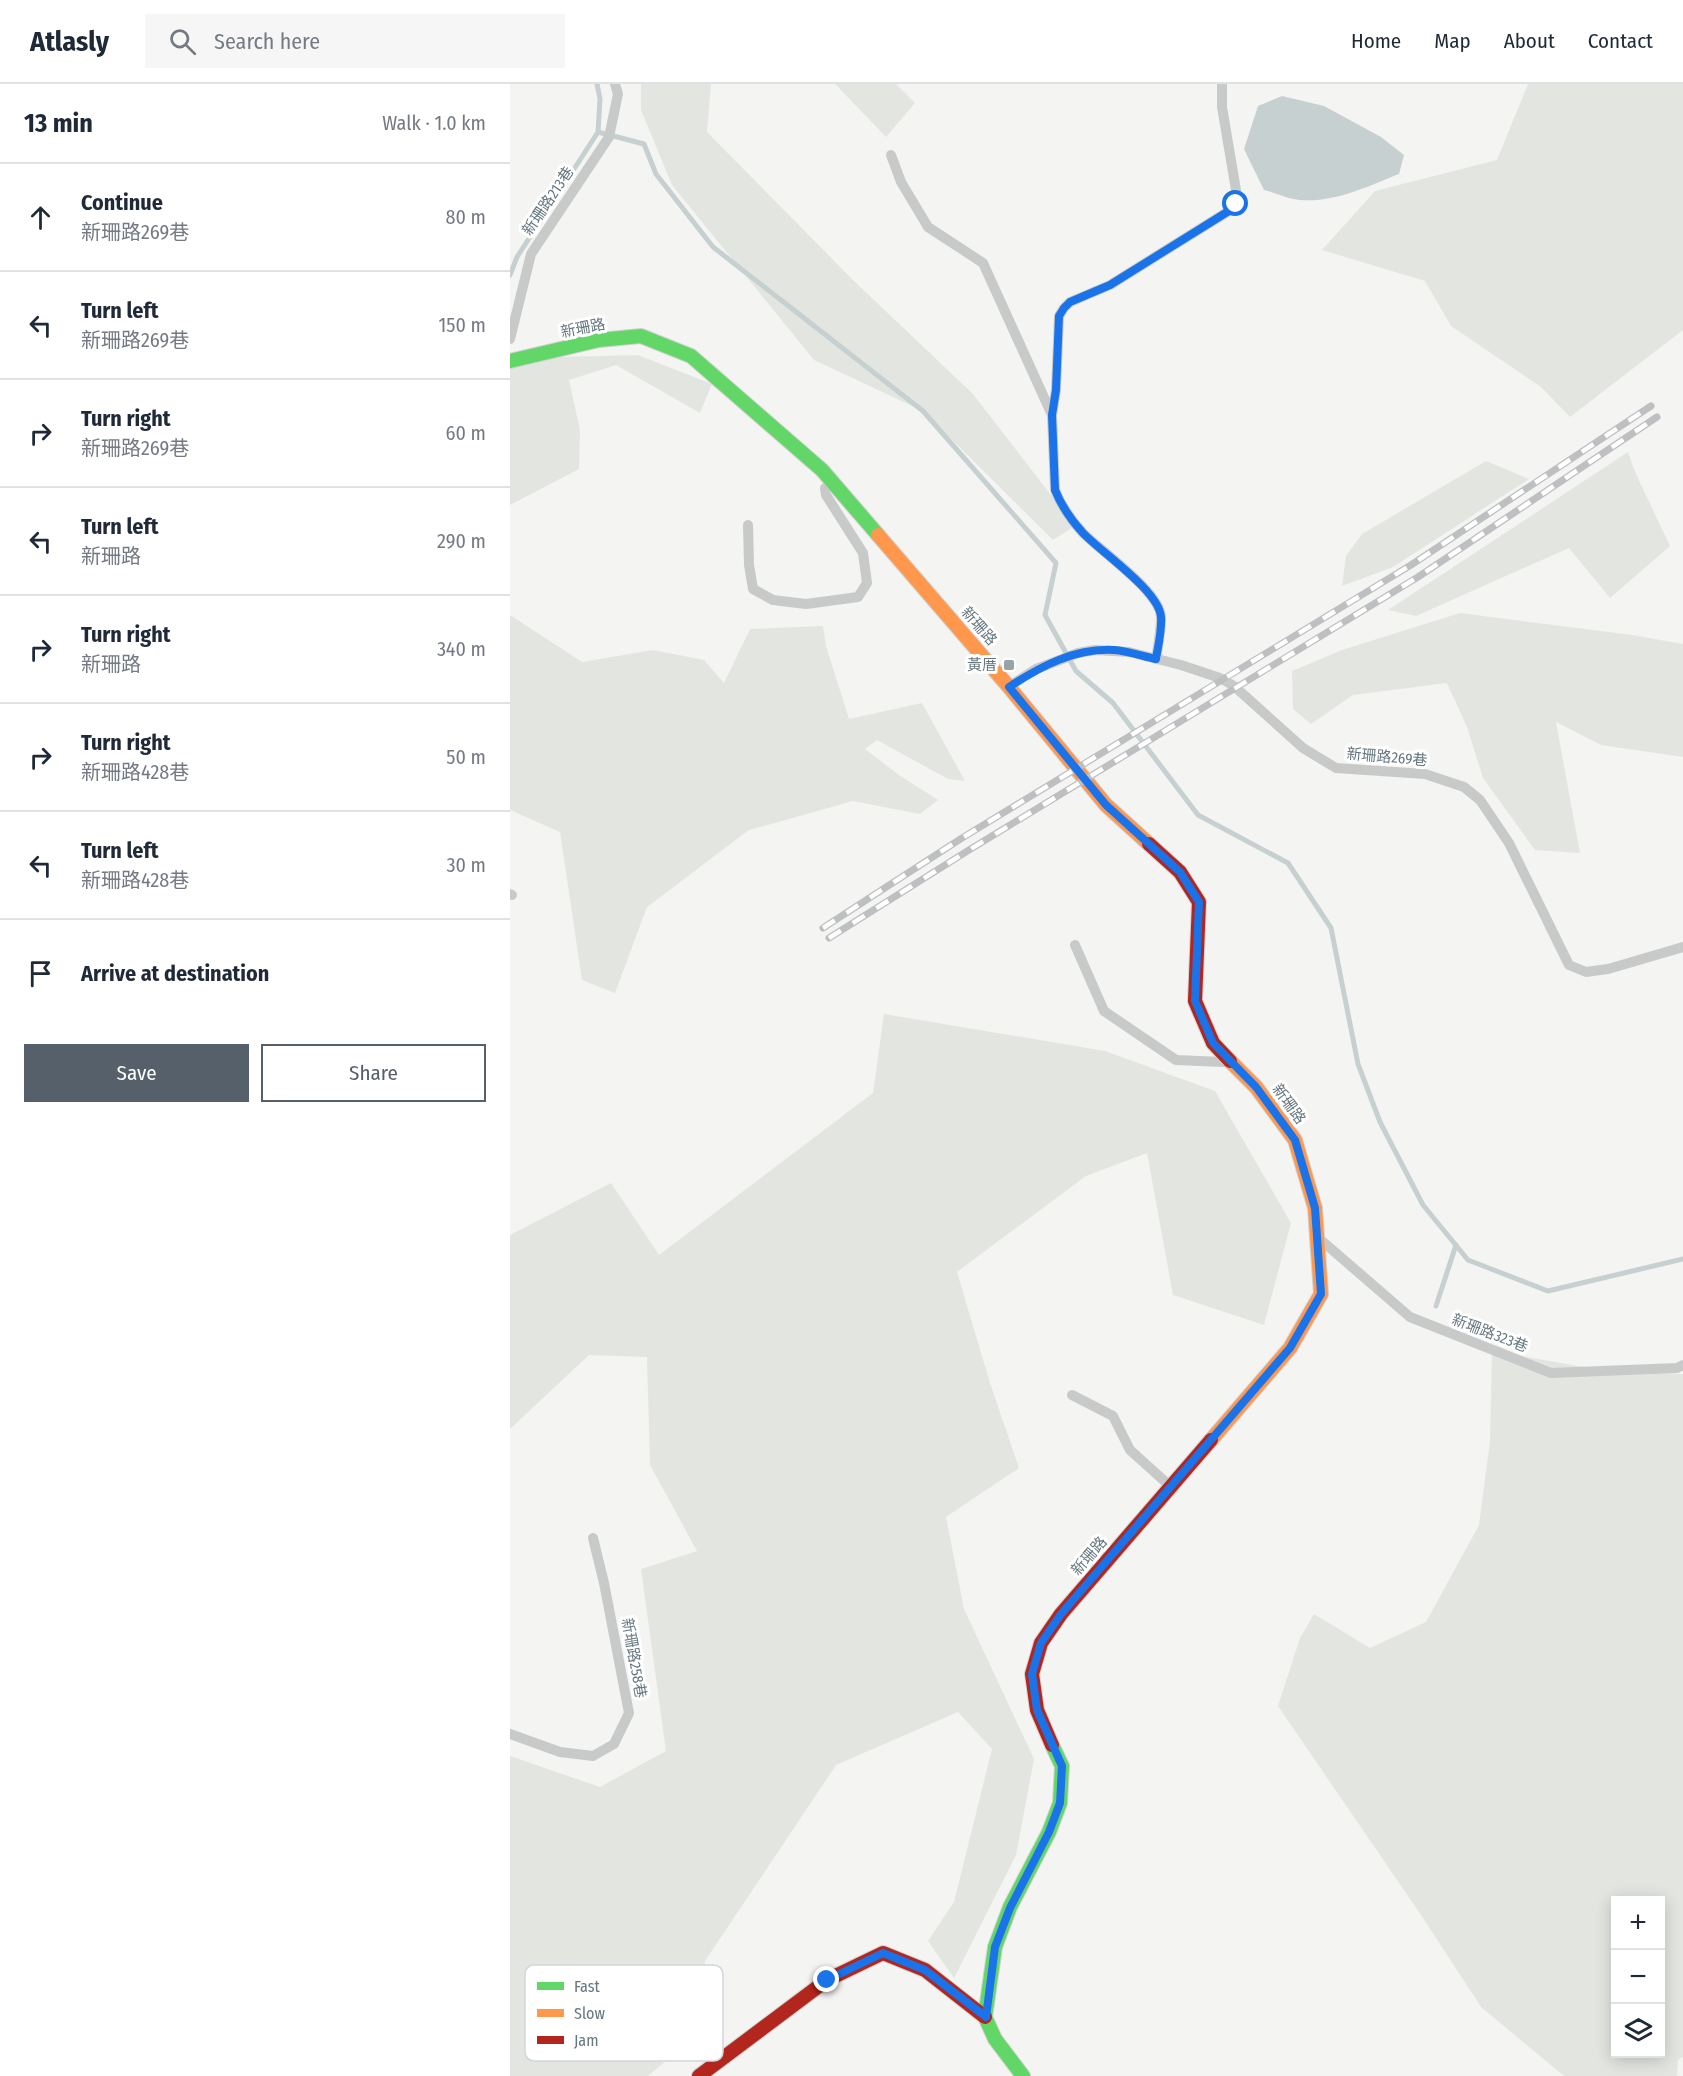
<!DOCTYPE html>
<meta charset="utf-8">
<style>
body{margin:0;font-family:"Fira Sans Condensed","Noto Sans TC",sans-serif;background:#f6f6f7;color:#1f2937}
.controls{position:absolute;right:18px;bottom:18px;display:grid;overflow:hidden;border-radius:0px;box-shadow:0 3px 15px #0003}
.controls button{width:54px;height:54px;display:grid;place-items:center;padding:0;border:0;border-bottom:2px solid #e0e1e3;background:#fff;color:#1f2937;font:30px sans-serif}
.stop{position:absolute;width:18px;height:18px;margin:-14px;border:4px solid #1a73e8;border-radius:50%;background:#fff}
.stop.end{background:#1a73e8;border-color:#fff;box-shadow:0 2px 6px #0008}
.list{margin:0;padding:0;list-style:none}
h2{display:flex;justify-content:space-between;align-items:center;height:78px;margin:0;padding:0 24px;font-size:26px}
h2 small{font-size:20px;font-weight:400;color:#747a83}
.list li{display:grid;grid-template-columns:39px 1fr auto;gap:18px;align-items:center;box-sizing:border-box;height:108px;padding:0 24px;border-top:2px solid #e0e1e3}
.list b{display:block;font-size:22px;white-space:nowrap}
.list p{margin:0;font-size:20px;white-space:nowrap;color:#747a83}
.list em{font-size:20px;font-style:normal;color:#747a83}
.actions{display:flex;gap:12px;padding:18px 24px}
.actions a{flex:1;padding:14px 0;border:2px solid #55606a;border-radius:0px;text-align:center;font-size:21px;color:#55606a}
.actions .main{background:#55606a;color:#fff}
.icon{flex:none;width:33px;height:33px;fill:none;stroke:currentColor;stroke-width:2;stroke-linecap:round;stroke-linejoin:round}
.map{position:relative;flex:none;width:1173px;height:1992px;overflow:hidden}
header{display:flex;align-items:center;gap:36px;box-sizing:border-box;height:84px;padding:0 30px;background:#fff;border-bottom:2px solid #e0e1e3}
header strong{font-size:28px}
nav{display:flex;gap:33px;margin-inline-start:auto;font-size:21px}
.search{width:420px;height:54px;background:#f6f6f7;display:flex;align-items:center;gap:15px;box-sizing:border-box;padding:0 21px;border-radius:0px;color:#747a83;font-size:22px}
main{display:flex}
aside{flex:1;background:#fff}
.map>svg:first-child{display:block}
.green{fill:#e3e6e0;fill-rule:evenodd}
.water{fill:#c7d0d1}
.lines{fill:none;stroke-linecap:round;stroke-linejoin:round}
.stream{stroke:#c7d0d1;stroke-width:5}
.fast-casing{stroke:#d1d1d1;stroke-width:16}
.slow-casing{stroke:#d1d1d1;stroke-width:16}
.jam-casing{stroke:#d1d1d1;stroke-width:16}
.lane{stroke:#c8caca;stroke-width:10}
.fast{stroke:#63d668;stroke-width:14}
.slow{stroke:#ff974d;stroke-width:14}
.jam{stroke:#b3261e;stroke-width:14}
.rail-casing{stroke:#bebfc0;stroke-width:7}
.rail{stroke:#fff;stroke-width:4.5;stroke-dasharray:14;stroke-linecap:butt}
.route{stroke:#1a73e8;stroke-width:8}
.poi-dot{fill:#98a3a8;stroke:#fff;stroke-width:2}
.labels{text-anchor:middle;stroke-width:6;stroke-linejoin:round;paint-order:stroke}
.street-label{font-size:15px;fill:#667780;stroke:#fff}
.poi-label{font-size:15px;fill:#667780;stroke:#fff;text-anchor:end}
.key{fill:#fff;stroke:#d1d6d9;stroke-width:1.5}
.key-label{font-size:16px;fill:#667780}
</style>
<header>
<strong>Atlasly</strong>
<div class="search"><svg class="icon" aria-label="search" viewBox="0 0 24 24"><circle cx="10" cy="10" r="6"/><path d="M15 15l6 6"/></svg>Search here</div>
<nav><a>Home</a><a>Map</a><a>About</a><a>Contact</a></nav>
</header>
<main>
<aside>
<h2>13 min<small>Walk · 1.0 km</small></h2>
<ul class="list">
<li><svg class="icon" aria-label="ahead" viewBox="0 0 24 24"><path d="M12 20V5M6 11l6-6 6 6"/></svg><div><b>Continue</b><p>新珊路269巷</p></div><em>80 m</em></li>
<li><svg class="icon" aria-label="left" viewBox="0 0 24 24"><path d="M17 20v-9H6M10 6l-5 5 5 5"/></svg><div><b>Turn left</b><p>新珊路269巷</p></div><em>150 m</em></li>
<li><svg class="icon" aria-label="right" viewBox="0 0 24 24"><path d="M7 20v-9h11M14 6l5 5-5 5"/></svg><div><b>Turn right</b><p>新珊路269巷</p></div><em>60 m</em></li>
<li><svg class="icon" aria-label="left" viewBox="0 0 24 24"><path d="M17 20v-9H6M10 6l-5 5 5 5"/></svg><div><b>Turn left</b><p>新珊路</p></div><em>290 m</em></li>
<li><svg class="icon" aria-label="right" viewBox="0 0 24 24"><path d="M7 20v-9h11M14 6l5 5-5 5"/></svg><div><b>Turn right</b><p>新珊路</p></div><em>340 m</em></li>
<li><svg class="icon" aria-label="right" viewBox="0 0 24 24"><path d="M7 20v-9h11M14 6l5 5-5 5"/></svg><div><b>Turn right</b><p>新珊路428巷</p></div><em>50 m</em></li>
<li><svg class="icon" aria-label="left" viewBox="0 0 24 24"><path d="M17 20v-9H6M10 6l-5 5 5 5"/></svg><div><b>Turn left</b><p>新珊路428巷</p></div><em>30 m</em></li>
<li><svg class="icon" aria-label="arrive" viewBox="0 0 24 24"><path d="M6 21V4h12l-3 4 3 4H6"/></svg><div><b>Arrive at destination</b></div></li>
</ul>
<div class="actions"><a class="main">Save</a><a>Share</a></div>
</aside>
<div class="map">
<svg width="1173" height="1992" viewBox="0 0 1173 1992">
<rect width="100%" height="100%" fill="#f4f4f3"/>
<path class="green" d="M 131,0 L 201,0 L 197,48 L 344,197 L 463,310 L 565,442 L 543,456 L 413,327 L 304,276 L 162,101 L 131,26 Z
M 325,0 L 386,0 L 405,19 L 376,53 Z
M 1018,0 L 1173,0 L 1173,246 L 1060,333 L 1031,303 L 941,242 L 915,197 L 812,166 L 865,107 L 987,76 Z
M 128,271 L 202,300 L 190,329 L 106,281 L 59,296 L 70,346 L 69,385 L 0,421 L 0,280 L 15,274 Z
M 1118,368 L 1125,388 L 1160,462 L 1100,514 L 1059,464 L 906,532 L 878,526 Z
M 976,377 L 1019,395 L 883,483 L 832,502 L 836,472 L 852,450 Z
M 950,529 L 1122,551 L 1173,560 L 1173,673 L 1091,661 L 1046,638 L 1070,769 L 1025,766 L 973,694 L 957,643 L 937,599 L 843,611 L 801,640 L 783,625 L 782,587 L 832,566 Z
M 0,531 L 72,578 L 143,566 L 194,576 L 214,599 L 240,545 L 313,542 L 316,562 L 339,635 L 412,619 L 455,697 L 438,695 L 367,656 L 355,665 L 389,691 L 428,716 L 410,730 L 343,717 L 239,746 L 137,823 L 105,909 L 72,896 L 50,748 L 0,726 Z
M 374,930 L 595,967 L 705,1007 L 781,1139 L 754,1241 L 663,1211 L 637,1069 L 576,1092 L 447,1188 L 480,1299 L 509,1384 L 436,1433 L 454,1525 L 524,1675 L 506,1771 L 444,1894 L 418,1857 L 444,1818 L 482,1665 L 448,1628 L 326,1681 L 195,1877 L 181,1956 L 138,1992 L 0,1992 L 0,1672 L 90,1703 L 156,1667 L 131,1485 L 187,1467 L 140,1381 L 137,1273 L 79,1271 L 0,1345 L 0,1151 L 101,1099 L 149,1171 L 363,1009 Z
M 982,1267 L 1096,1287 L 1173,1290 L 1173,1973 L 1168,1976 L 1167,1992 L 1054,1992 L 971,1923 L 911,1831 L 768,1622 L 790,1554 L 804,1530 L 860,1564 L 916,1538 L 969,1441 L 980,1357 ZM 1106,1816 L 1150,1816 L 1150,1970 L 1106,1970 Z"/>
<path class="water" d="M 772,12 L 814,22 L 871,53 L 894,71 L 889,90 C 859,102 824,119 790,116 C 778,115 766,109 754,106 L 734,65 L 748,22 Z"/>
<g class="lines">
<path class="stream" d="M 88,48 L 134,60 L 146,90 L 203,163 L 413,327 L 546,479 L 535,531 L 566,587 L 603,619 L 688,731 L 778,779 L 821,844 L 848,980 L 870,1038 L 913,1121 L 958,1176 L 1038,1207 L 1173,1175
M 0,191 L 7,173 L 88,48 L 90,15 L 87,0
M 926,1222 L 946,1161"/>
<g class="fast-casing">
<path id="fast" d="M 0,277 L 89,256 L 131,252 L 181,272 L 312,386 L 368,451
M 513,1992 L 485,1955 L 475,1933 L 485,1863 L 500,1823 L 539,1748 L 550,1719 L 552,1682 L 542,1661"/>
</g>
<g class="slow-casing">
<path id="slow" d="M 368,451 L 499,603 L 596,721 L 639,760
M 701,1356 L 780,1264 L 811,1210 L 805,1124 L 785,1056 L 746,1003 L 720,977"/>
</g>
<g class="jam-casing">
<path id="jam" d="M 639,760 L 670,788 L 689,818 L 685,917 L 703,959 L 720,977
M 542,1661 L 527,1626 L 522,1590 L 531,1559 L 551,1530 L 701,1356
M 189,1992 L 317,1896 L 373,1869 L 415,1886 L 475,1933"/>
</g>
<path class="lane" d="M 381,71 L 391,98 L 418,143 L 473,179 L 542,331
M 0,255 L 21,170 L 99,53 L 108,10 L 105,0
M 238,441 L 239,481 L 243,505 L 263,516 L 296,520 L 348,513 L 357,499 L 353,469 L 316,411 L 315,404
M 646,575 C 648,562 651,547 651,533 C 650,508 592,468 573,449 C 562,437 551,421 545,406 L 542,331 L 546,306 L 549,232 L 554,224 L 560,218 L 600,201 L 722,125 L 725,120 L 727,112 L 712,23 L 712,0
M 500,602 L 526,585 L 568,569 L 585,566 L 619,568 L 671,581 L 710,594 L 724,602 L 793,664 L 826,684 L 915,690 L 954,703 L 970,716 L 999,759 L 1059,881 L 1076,888 L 1098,885 L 1173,863
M 0,810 L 2,811
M 565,861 L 594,927 L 666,976 L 713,978
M 812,1157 L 900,1233 L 1041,1289 L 1167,1284 L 1173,1281
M 562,1311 L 603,1332 L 620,1366 L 660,1402
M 0,1650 L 50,1668 L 83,1672 L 104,1660 L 119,1629 L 94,1499 L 83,1454"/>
<use href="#fast" class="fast"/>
<use href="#slow" class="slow"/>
<use href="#jam" class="jam"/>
<g class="rail-casing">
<path id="rail" d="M 313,844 L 452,754 L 901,481 L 1141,322
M 319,854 L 459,766 L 908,493 L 1147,333"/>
</g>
<use href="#rail" class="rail"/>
</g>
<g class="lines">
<path class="route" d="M 317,1896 L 373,1869 L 415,1886 L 476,1933 L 485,1863 L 500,1824 L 539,1748 L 550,1719 L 552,1682 L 527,1626 L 522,1590 L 531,1559 L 551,1530 L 780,1264 L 811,1210 L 805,1124 L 785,1056 L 746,1003 L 703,959 L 685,917 L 689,818 L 670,788 L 596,721 L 499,603 C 531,582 565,564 604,566 C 618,567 632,572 646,575 C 648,562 652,547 651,533 C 649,507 592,469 573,449 C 562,437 551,421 545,406 L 542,331 L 546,306 L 549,232 L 554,224 L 560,218 L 600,201 L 722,125 L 726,120"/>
</g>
<rect class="poi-dot" x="493" y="575" width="12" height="12" rx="3"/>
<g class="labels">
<g class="street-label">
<text transform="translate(38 117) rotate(-56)" y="5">新珊路213巷</text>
<text transform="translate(73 244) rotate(-11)" y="5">新珊路</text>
<text transform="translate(469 542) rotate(49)" y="5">新珊路</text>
<text transform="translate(877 673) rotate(5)" y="5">新珊路269巷</text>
<text transform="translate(779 1020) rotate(54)" y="5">新珊路</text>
<text transform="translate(980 1249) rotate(21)" y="5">新珊路323巷</text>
<text transform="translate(579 1472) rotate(-49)" y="5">新珊路</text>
<text transform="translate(124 1574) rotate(80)" y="5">新珊路258巷</text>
</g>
<g class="poi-label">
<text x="487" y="586">黃厝</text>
</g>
</g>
<rect x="15" y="1881" width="198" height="96" rx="9" class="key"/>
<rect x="27" y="1898" width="27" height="8" fill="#63d668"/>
<rect x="27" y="1925" width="27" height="8" fill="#ff974d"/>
<rect x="27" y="1952" width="27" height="8" fill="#b3261e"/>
<g class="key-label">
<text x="64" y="1908">Fast</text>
<text x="64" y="1935">Slow</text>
<text x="64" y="1962">Jam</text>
</g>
</svg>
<div class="controls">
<button>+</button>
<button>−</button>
<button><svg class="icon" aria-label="layers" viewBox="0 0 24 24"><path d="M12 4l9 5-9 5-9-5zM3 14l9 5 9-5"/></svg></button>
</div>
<div class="stop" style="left:726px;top:120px"></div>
<div class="stop end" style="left:317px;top:1896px"></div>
</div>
</main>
